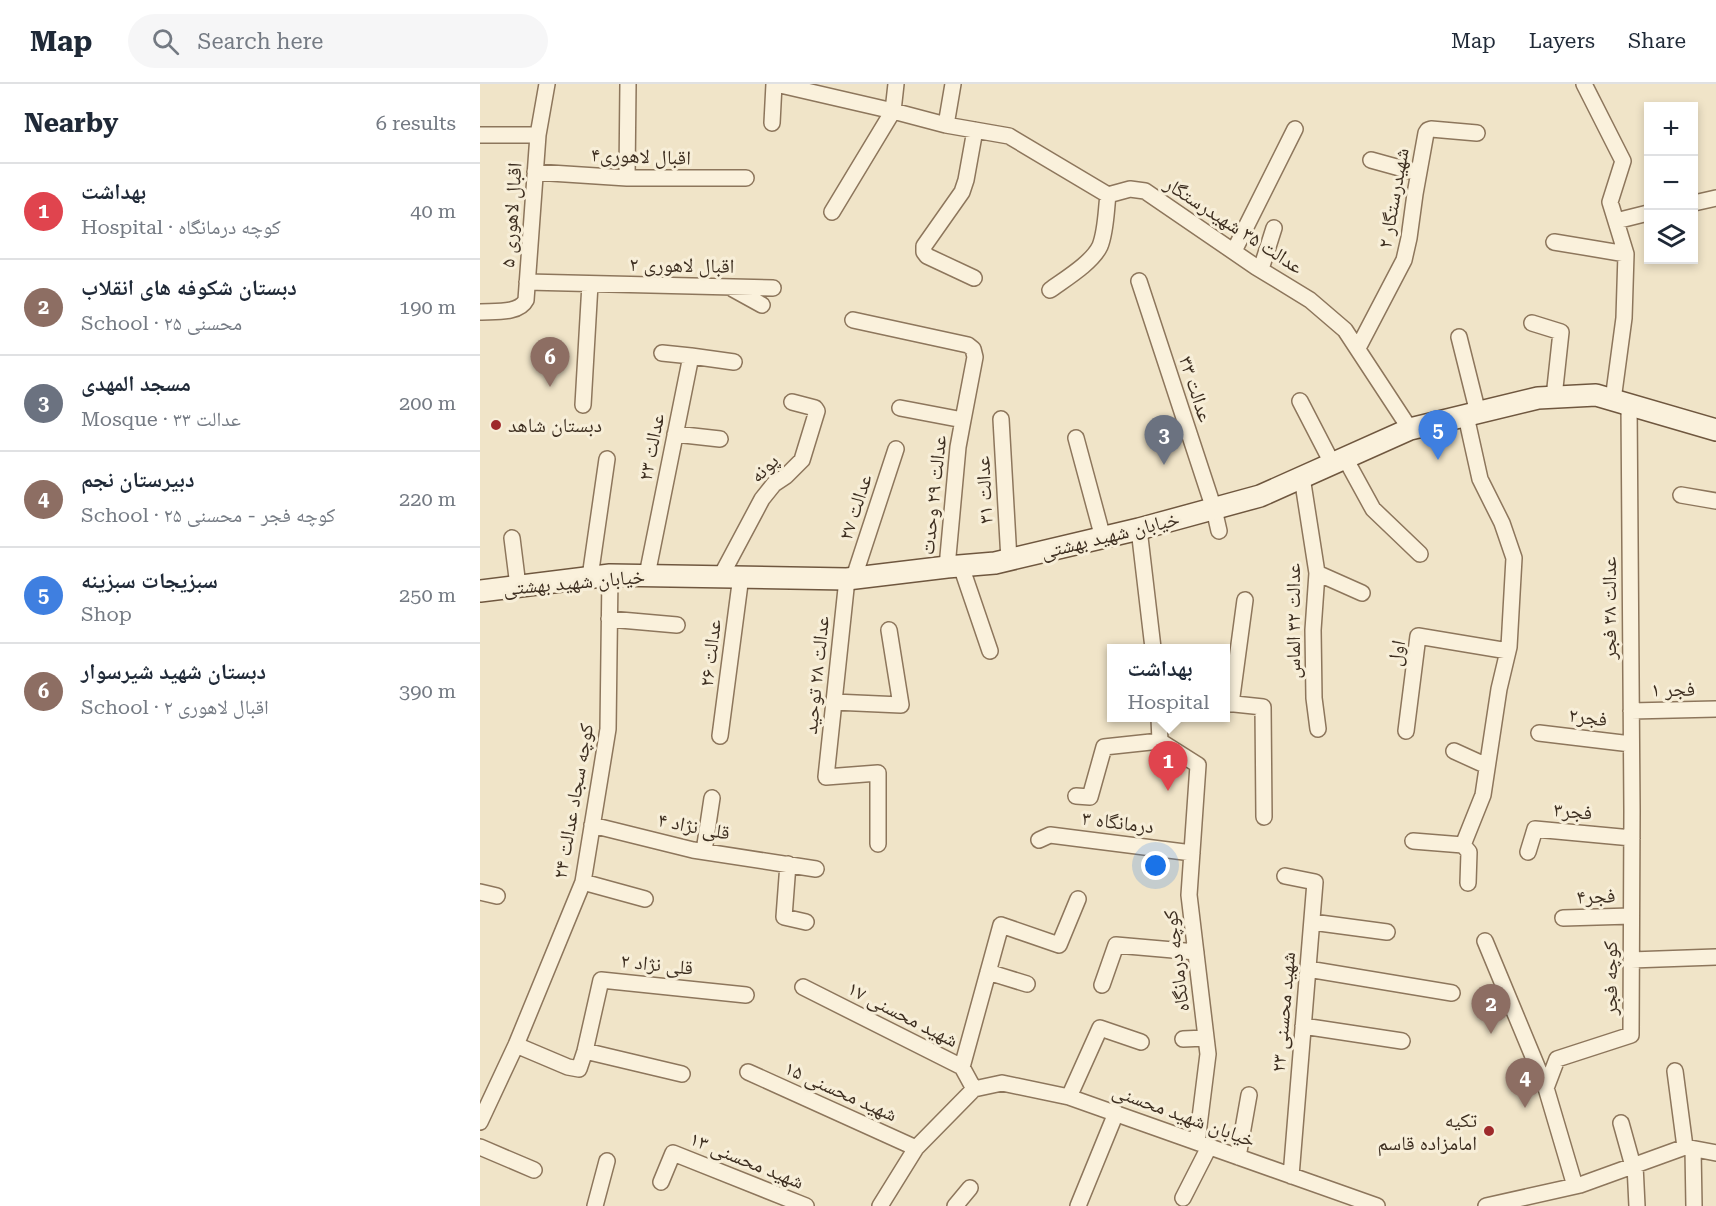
<!DOCTYPE html>
<meta charset="utf-8">
<style>
body{margin:0;font-family:"Roboto Serif","Noto Naskh Arabic",serif;background:#f6f6f7;color:#1f2937}
.controls{position:absolute;right:18px;top:18px;display:grid;overflow:hidden;border-radius:0px;box-shadow:0 3px 9px #0003}
.controls button{width:54px;height:54px;display:grid;place-items:center;padding:0;border:0;border-bottom:2px solid #e0e1e3;background:#fff;color:#1f2937;font:30px sans-serif}
.you{position:absolute;left:676px;top:782px;width:21px;height:21px;margin:-15px;border:4px solid #fff;border-radius:50%;background:#1a73e8;box-shadow:0 0 0 9px #1a73e833}
.badge{display:grid;place-items:center;width:39px;height:39px;border-radius:50%;background:#1a73e8;color:#fff;font-size:20px;font-weight:700}
.pin{position:absolute;translate:-50% -50px;filter:drop-shadow(0 2px 3px #0008)}
.pin::after{content:'';position:absolute;top:32px;width:21px;height:18px;background:inherit;clip-path:polygon(0 0,100% 0,50% 100%)}
.popup{position:absolute;left:627px;top:560px;width:123px;height:78px;box-sizing:border-box;display:grid;place-content:center;border-radius:0px;background:#fff;filter:drop-shadow(0 2px 4px #0005);font-size:20px;white-space:nowrap;color:#747a83}
.popup b{font-size:22px;color:#1f2937}
.popup::after{content:'';position:absolute;left:50%;top:100%;margin-left:-12px;border:12px solid transparent;border-top-color:#fff}
.list{margin:0;padding:0;list-style:none}
h2{display:flex;justify-content:space-between;align-items:center;height:78px;margin:0;padding:0 24px;font-size:26px}
h2 small{font-size:20px;font-weight:400;color:#747a83}
.list li{display:grid;grid-template-columns:39px 1fr auto;gap:18px;align-items:center;box-sizing:border-box;height:96px;padding:0 24px;border-top:2px solid #e0e1e3}
.list b{display:block;font-size:22px;white-space:nowrap}
.list p{margin:0;font-size:20px;white-space:nowrap;color:#747a83}
.list em{font-size:20px;font-style:normal;color:#747a83}
.icon{flex:none;width:33px;height:33px;fill:none;stroke:currentColor;stroke-width:2;stroke-linecap:round;stroke-linejoin:round}
.map{position:relative;flex:none;width:1236px;height:1122px;overflow:hidden}
header{display:flex;align-items:center;gap:36px;box-sizing:border-box;height:84px;padding:0 30px;background:#fff;border-bottom:2px solid #e0e1e3}
header strong{font-size:28px}
nav{display:flex;gap:33px;margin-inline-start:auto;font-size:21px}
.search{width:420px;height:54px;background:#f6f6f7;display:flex;align-items:center;gap:15px;box-sizing:border-box;padding:0 21px;border-radius:33px;color:#747a83;font-size:22px}
main{display:flex}
aside{flex:1;background:#fff}
.map>svg:first-child{display:block}
.lines{fill:none;stroke-linecap:round;stroke-linejoin:round}
.minor-casing{stroke:#8d765c;stroke-width:18}
.secondary-casing{stroke:#6f573f;stroke-width:24}
.minor{stroke:#faf1dc;stroke-width:15}
.secondary{stroke:#faf1dc;stroke-width:21}
.poi-dot{fill:#9e2a2b;stroke:#f7eed8;stroke-width:2}
.labels{text-anchor:middle;stroke-width:6;stroke-linejoin:round;paint-order:stroke}
.street-label{font-size:20px;fill:#3d2e20;stroke:#f7eed8}
.poi-label{font-size:20px;fill:#3d2e20;stroke:#f7eed8;text-anchor:start}
</style>
<header>
<strong>Map</strong>
<div class="search"><svg class="icon" aria-label="search" viewBox="0 0 24 24"><circle cx="10" cy="10" r="6"/><path d="M15 15l6 6"/></svg>Search here</div>
<nav><a>Map</a><a>Layers</a><a>Share</a></nav>
</header>
<main>
<aside>
<h2>Nearby<small>6 results</small></h2>
<ul class="list">
<li><span class="badge" style="background:#e0444e">1</span><div><b>بهداشت</b><p>Hospital · کوچه درمانگاه</p></div><em>40 m</em></li>
<li><span class="badge" style="background:#8d6e63">2</span><div><b>دبستان شکوفه های انقلاب</b><p>School · محسنی ۲۵</p></div><em>190 m</em></li>
<li><span class="badge" style="background:#6b7280">3</span><div><b>مسجد المهدی</b><p>Mosque · عدالت ۳۳</p></div><em>200 m</em></li>
<li><span class="badge" style="background:#8d6e63">4</span><div><b>دبیرستان نجم</b><p>School · کوچه فجر - محسنی ۲۵</p></div><em>220 m</em></li>
<li><span class="badge" style="background:#3f7fe0">5</span><div><b>سبزیجات سبزینه</b><p>Shop</p></div><em>250 m</em></li>
<li><span class="badge" style="background:#8d6e63">6</span><div><b>دبستان شهید شیرسوار</b><p>School · اقبال لاهوری ۲</p></div><em>390 m</em></li>
</ul>
</aside>
<div class="map">
<svg width="1236" height="1122" viewBox="0 0 1236 1122">
<rect width="100%" height="100%" fill="#f0e4c8"/>
<g class="lines">
<g class="minor-casing">
<path id="minor" d="M 296,0 L 413,27 L 466,41 L 529,52 L 628,111 L 650,105 L 665,107 L 776,183 L 830,216 L 865,246 L 930,345
M 1104,0 L 1143,77 L 1130,118 L 1146,170 L 1144,234 L 1133,316
M 292,39 L 294,0
M 466,41 L 473,0
M 0,51 L 58,51
M 891,76 L 938,89
M 55,88 L 147,94 L 266,94
M 147,94 L 148,0
M 1214,119 L 1236,114
M 352,128 L 413,27 L 416,0
M 1136,137 L 1168,129
M 1074,158 L 1146,170
M 754,167 L 815,45
M 781,185 L 794,144
M 494,194 L 447,172 L 444,168 L 444,162 L 482,108 L 486,96 L 495,46
M 659,197 L 734,425 L 739,447
M 47,198 L 293,204
M 253,205 L 282,221
M 570,206 C 585,195 612,179 620,162 C 626,147 626,127 628,111
M 0,228 C 14,227 39,230 46,216 L 58,51 L 67,0
M 373,236 L 488,261 L 493,265 L 495,273 L 483,336
M 1052,239 L 1081,248 L 1074,313
M 979,253 L 998,329
M 878,264 L 924,176 L 929,154 L 935,110 L 946,49 L 948,46 L 951,45 L 997,49
M 211,272 L 254,278
M 820,317 L 852,379
M 103,321 L 110,200
M 420,324 L 483,336 L 478,363 L 467,483
M 521,335 L 529,476
M 195,350 L 240,355
M 596,354 L 623,454
M 865,374 L 893,425 L 940,470
M 822,393 L 837,489 L 833,546 L 834,614 L 838,645
M 1201,411 L 1236,417
M 659,445 L 673,564
M 32,454 L 38,502
M 481,482 L 510,567
M 837,489 L 882,509
M 167,491 L 211,272 L 182,269
M 241,492 L 282,415 L 294,400 L 306,392 L 322,376 L 337,327 L 335,324 L 312,318
M 110,493 L 127,375
M 374,493 L 416,365
M 367,495 L 346,693 L 398,689 L 398,760
M 129,535 L 197,541
M 354,618 L 421,621 L 409,546
M 745,619 L 783,623 L 784,733
M 751,620 L 765,516
M 1151,627 L 1236,625
M 679,634 L 680,657
M 926,647 L 938,552 L 1028,567
M 1059,649 L 1151,660
M 240,652 L 261,492
M 680,657 L 718,681 L 709,811 L 728,970 L 717,1058
M 974,667 L 1007,682
M 596,712 L 610,713 L 624,663 L 680,657
M 112,741 L 213,766 L 336,785
M 559,756 L 570,751 L 712,769
M 933,757 L 983,761 L 989,768 L 988,799
M 983,761 L 1003,711 L 1019,605 L 1029,563 L 1034,474 L 1022,439 L 1000,395 L 986,332
M 224,767 L 232,714
M 1048,768 L 1055,745 L 1152,754
M 308,780 L 304,833 L 326,838
M 805,792 L 835,798 L 811,1092
M 103,798 L 165,815
M 0,808 L 17,812
M 1083,834 L 1151,832
M 832,838 L 907,848
M 1005,857 L 1066,1004 L 1095,1102
M 1151,876 L 1236,873
M 828,885 L 972,909
M 508,888 L 547,900
M 622,901 L 636,861 L 716,868
M 323,903 L 482,983 L 494,1005
M 823,942 L 922,957
M 703,955 L 726,954
M 36,961 L 88,983 L 99,985 L 105,967 L 121,896 L 266,911
M 105,967 L 202,990
M 482,983 L 521,841 L 579,861 L 598,815
M 1195,987 L 1205,1063
M 268,988 L 436,1064
M 1066,1004 L 1077,975 L 1151,951 L 1152,727 L 1149,320
M 494,1005 L 522,999 L 589,1013 L 897,1122
M 589,1013 L 620,944 L 661,958
M 0,1038 L 36,961 L 103,798 L 128,645 L 130,491
M 1141,1039 L 1153,1082
M 0,1063 L 54,1086
M 1213,1065 L 1214,1122
M 758,1073 L 769,1011
M 1155,1081 L 1157,1122
M 181,1098 L 193,1069 L 326,1122
M 703,1114 L 729,1063
M 115,1122 L 127,1077
M 400,1122 L 436,1064 L 494,1005
M 475,1122 L 490,1104
M 598,1122 L 636,1029
M 1006,1122 L 1100,1101 L 1205,1063 L 1236,1069"/>
</g>
<g class="secondary-casing">
<path id="secondary" d="M 0,507 L 130,491 L 367,495 L 467,483 L 515,479 L 659,445 L 780,412 L 930,345 L 1058,314 L 1116,311 L 1236,346"/>
</g>
<use href="#minor" class="minor"/>
<use href="#secondary" class="secondary"/>
</g>
<g class="poi-dot">
<circle cx="16" cy="341" r="6"/>
<circle cx="1009" cy="1047" r="6"/>
</g>
<g class="labels">
<g class="street-label">
<text transform="translate(161 72) rotate(2)" y="7">اقبال لاهوری۴</text>
<text transform="translate(913 114) rotate(-80)" y="7">شهیدرستگار ۲</text>
<text transform="translate(31 131) rotate(-86)" y="7">اقبال لاهوری ۵</text>
<text transform="translate(754 141) rotate(33)" y="7">عدالت ۳۵ شهیدرستگار</text>
<text transform="translate(202 181) rotate(1)" y="7">اقبال لاهوری ۲</text>
<text transform="translate(716 305) rotate(72)" y="7">عدالت ۳۳</text>
<text transform="translate(171 363) rotate(-79)" y="7">عدالت ۲۳</text>
<text transform="translate(284 384) rotate(-44)" y="7">پونه</text>
<text transform="translate(504 406) rotate(-93)" y="7">عدالت ۳۱</text>
<text transform="translate(453 411) rotate(-84)" y="7">عدالت ۲۹ وحدت</text>
<text transform="translate(375 423) rotate(-72)" y="7">عدالت ۲۷</text>
<text transform="translate(630 451) rotate(-14)" y="7">خیابان شهید بهشتی</text>
<text transform="translate(94 498) rotate(-5)" y="7">خیابان شهید بهشتی</text>
<text transform="translate(1129 524) rotate(-90)" y="7">عدالت ۳۸ فجر</text>
<text transform="translate(813 537) rotate(-90)" y="7">عدالت ۳۲ الماس</text>
<text transform="translate(230 569) rotate(-83)" y="7">عدالت ۲۶</text>
<text transform="translate(916 569) rotate(-79)" y="7">اول</text>
<text transform="translate(336 591) rotate(-84)" y="7">عدالت ۲۸ توحید</text>
<text transform="translate(1193 605) rotate(-1)" y="7">فجر ۱</text>
<text transform="translate(1108 633) rotate(7)" y="7">فجر۲</text>
<text transform="translate(93 717) rotate(-80)" y="7">کوچه سجاد عدالت ۲۴</text>
<text transform="translate(1093 727) rotate(5)" y="7">فجر۳</text>
<text transform="translate(638 738) rotate(7)" y="7">درمانگاه ۳</text>
<text transform="translate(214 742) rotate(11)" y="7">قلی نژاد ۴</text>
<text transform="translate(1116 812) rotate(-2)" y="7">فجر۴</text>
<text transform="translate(696 877) rotate(-97)" y="7">کوچه درمانگاه</text>
<text transform="translate(177 880) rotate(6)" y="7">قلی نژاد ۲</text>
<text transform="translate(1130 894) rotate(-90)" y="7">کوچه فجر</text>
<text transform="translate(803 928) rotate(-85)" y="7">شهید محسنی ۲۳</text>
<text transform="translate(423 930) rotate(27)" y="7">شهید محسنی ۱۷</text>
<text transform="translate(361 1007) rotate(24)" y="7">شهید محسنی ۱۵</text>
<text transform="translate(704 1031) rotate(20)" y="7">خیابان شهید محسنی</text>
<text transform="translate(267 1076) rotate(22)" y="7">شهید محسنی ۱۳</text>
</g>
<g class="poi-label">
<text x="28" y="348">دبستان شاهد</text>
<text x="997" y="1043" text-anchor="end">تکیه<tspan x="997" dy="23">امامزاده قاسم</tspan></text>
</g>
</g>
</svg>
<div class="controls">
<button>+</button>
<button>−</button>
<button><svg class="icon" aria-label="layers" viewBox="0 0 24 24"><path d="M12 4l9 5-9 5-9-5zM3 14l9 5 9-5"/></svg></button>
</div>
<div class="you"></div>
<div class="pin badge" style="left:688px;top:707px;background:#e0444e">1</div>
<div class="popup"><b>بهداشت</b>Hospital</div>
<div class="pin badge" style="left:1011px;top:950px;background:#8d6e63">2</div>
<div class="pin badge" style="left:684px;top:381px;background:#6b7280">3</div>
<div class="pin badge" style="left:1045px;top:1024px;background:#8d6e63">4</div>
<div class="pin badge" style="left:958px;top:376px;background:#3f7fe0">5</div>
<div class="pin badge" style="left:70px;top:303px;background:#8d6e63">6</div>
</div>
</main>
